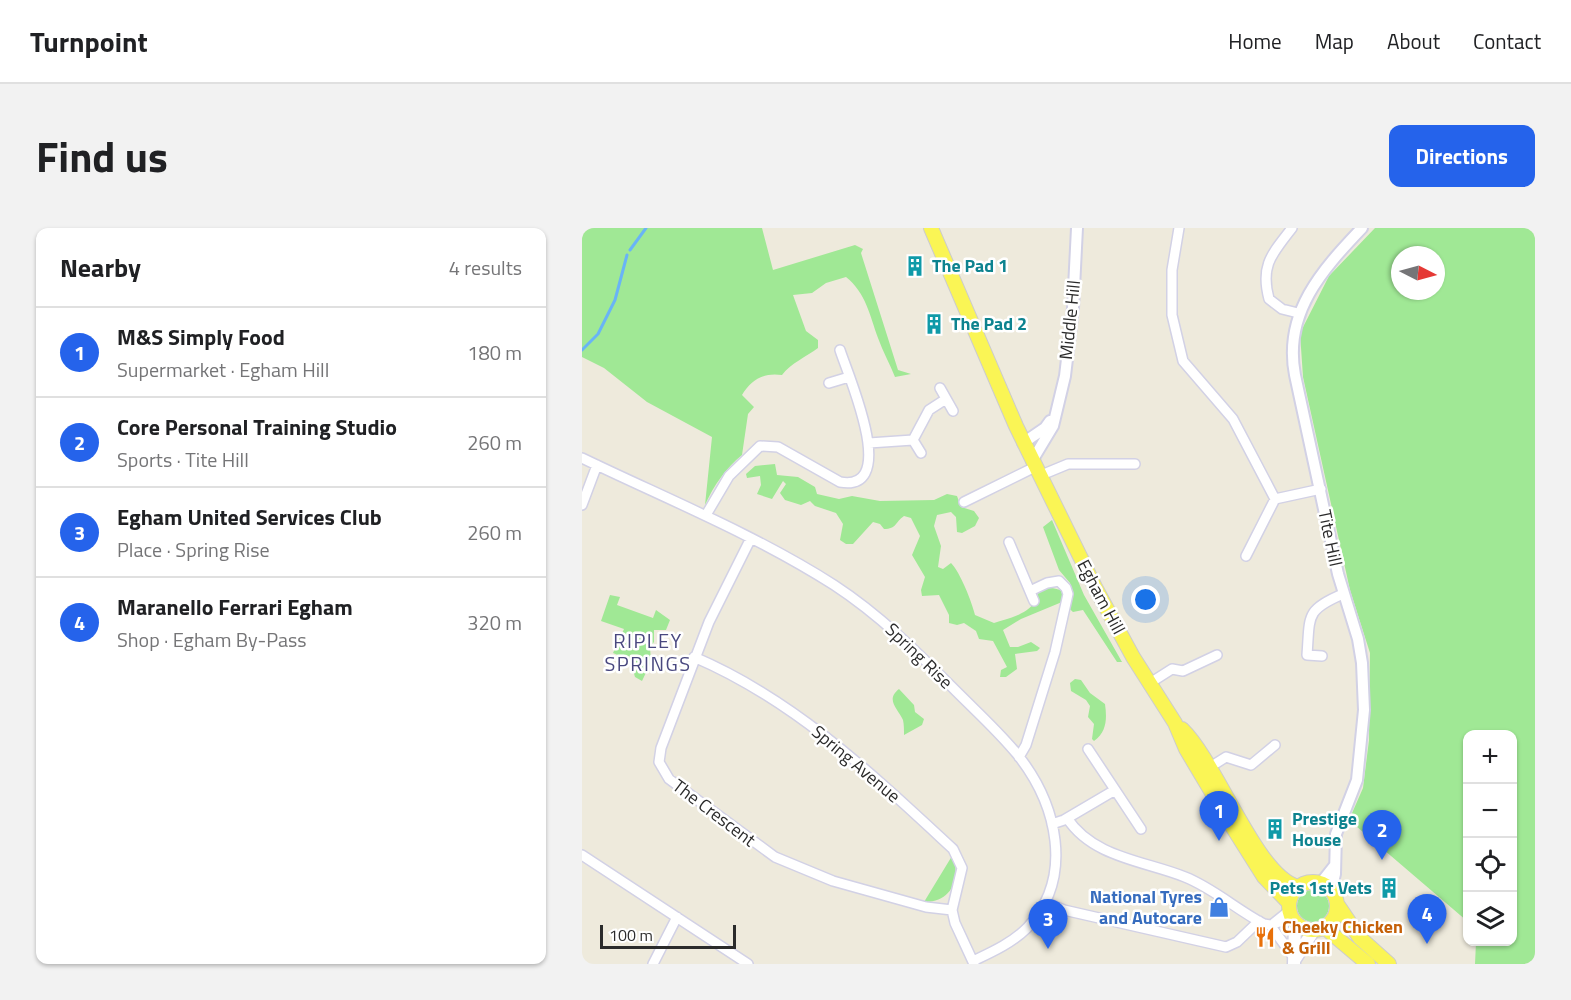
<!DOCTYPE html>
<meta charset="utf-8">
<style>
body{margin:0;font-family:"Titillium Web",sans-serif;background:#f2f2f2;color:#202124}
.controls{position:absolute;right:18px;bottom:18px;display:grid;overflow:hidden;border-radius:12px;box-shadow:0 2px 4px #0004}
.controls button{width:54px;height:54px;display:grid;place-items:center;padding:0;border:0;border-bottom:2px solid #e0e0e0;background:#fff;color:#202124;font:30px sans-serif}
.compass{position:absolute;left:809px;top:18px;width:54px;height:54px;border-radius:50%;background:#fff;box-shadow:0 2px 4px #0004;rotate:96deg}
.scale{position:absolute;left:18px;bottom:15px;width:136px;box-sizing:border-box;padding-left:6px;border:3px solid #2b2b2b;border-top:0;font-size:16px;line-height:21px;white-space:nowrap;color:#2b2b2b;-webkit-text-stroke:4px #fff;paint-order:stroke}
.you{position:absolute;left:564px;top:372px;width:21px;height:21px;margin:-15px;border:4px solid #fff;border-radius:50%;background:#1a73e8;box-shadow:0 0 0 9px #1a73e833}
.badge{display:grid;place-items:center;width:39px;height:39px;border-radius:50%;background:#2563eb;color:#fff;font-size:20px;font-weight:700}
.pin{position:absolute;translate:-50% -50px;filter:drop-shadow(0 2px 3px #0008)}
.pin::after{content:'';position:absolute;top:32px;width:21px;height:18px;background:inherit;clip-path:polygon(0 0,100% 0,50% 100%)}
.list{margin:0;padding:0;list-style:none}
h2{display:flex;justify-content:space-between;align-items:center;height:78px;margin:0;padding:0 24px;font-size:26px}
h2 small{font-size:20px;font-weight:400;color:#757577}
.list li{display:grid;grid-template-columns:39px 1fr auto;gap:18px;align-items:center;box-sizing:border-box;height:90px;padding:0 24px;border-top:2px solid #e0e0e0}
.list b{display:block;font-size:22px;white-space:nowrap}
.list p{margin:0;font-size:20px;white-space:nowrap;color:#757577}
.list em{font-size:20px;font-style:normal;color:#757577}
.icon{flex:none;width:33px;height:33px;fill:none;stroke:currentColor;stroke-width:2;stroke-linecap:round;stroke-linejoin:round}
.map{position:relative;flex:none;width:953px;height:736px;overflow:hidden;border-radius:12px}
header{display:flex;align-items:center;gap:36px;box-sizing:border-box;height:84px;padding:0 30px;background:#fff;border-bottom:2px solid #e0e0e0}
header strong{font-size:28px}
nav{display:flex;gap:33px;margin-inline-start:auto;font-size:21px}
.intro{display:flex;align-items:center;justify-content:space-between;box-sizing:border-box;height:144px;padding:0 36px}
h1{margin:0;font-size:42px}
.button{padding:15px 27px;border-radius:12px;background:#2563eb;color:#fff;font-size:21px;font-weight:700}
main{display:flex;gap:36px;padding:0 36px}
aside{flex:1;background:#fff;border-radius:12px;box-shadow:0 2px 4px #0004}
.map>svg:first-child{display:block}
.green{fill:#a0e895;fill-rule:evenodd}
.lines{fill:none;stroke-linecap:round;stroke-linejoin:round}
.stream{stroke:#69b4f6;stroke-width:3}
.minor-casing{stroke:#d2d1e5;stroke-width:12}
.tertiary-casing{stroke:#d2d1e5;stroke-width:14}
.secondary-casing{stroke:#d2d1e5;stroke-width:15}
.primary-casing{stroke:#ccc;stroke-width:16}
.minor{stroke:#fff;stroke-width:9}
.tertiary{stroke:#fff;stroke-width:10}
.secondary{stroke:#fff;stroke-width:12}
.primary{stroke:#faf555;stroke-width:14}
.labels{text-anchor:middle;stroke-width:5;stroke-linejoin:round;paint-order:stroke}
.culture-label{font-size:18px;font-weight:bold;fill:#0d838f;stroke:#fff;text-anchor:start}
.street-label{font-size:18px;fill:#2b2b2b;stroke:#fff}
.shop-label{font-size:18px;font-weight:bold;fill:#366cbe;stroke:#fff;text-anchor:end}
.food-label{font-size:18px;font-weight:bold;fill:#c56008;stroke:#fff;text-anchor:start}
.neighbourhood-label{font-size:20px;letter-spacing:1.5px;fill:#49487f;stroke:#fff}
</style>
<header>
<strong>Turnpoint</strong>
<nav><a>Home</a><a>Map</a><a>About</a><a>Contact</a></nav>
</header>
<div class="intro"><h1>Find us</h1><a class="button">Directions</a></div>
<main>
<aside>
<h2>Nearby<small>4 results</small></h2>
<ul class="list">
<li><span class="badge">1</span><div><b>M&amp;S Simply Food</b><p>Supermarket · Egham Hill</p></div><em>180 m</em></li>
<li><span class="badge">2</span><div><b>Core Personal Training Studio</b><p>Sports · Tite Hill</p></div><em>260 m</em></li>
<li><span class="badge">3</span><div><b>Egham United Services Club</b><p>Place · Spring Rise</p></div><em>260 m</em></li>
<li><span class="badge">4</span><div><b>Maranello Ferrari Egham</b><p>Shop · Egham By-Pass</p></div><em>320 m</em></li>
</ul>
</aside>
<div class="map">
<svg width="953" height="736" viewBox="0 0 953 736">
<rect width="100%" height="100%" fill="#eeeadc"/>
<path class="green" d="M 0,0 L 180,0 L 191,42 L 273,17 L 281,21 L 279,25 L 316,142 L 329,146 L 313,149 C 308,136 301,124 296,110 C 288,88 284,65 264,49 L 244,55 L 230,65 L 211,67 L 224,103 L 236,112 L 236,120 C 224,129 209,135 200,147 C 182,144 169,152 160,167 L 172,179 L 166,186 L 160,227 C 144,240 132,257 123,277 L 130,209 L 65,174 L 22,140 L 0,129 Z
M 793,0 L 953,0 L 953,736 L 893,736 L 894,714 L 930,714 L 930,506 L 885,506 L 885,693 L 767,592 L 781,560 L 787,512 L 788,425 L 768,362 L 721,149 L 718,105 L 747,48 ZM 818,27 L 854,27 L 854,63 L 818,63 Z
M 193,236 L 195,247 L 216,249 L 233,259 L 235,266 L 257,271 L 270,268 L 298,273 L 352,272 L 365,266 L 375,268 L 379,279 L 392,283 L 397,290 L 393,298 L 380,305 L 375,304 L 374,289 L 369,284 L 355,287 L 352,298 L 359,318 L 356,339 L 361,341 L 369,335 C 378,344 390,374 393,387 L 412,395 C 424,391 444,387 452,375 C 456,368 455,363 462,358 L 491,365 L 488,355 L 477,342 L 461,299 L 470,292 L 502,367 L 540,434 L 535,434 L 501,382 L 491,384 L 480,374 L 439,391 L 421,402 L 428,419 L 436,419 L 449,414 L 458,420 L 455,423 L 433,426 L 435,441 L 424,449 L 418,449 L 419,442 L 425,439 L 411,413 L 397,411 L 394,403 L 382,395 L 375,397 L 367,395 L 367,387 L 357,367 L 340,368 L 339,362 L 343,349 L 330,327 L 338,308 L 329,290 L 322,288 C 313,294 315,301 302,301 L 298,296 L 291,294 L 271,316 L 264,316 L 258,312 L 261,296 L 254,285 L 233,278 L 228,273 L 219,277 L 203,272 L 198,265 L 204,256 L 201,253 L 190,271 L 175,266 L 179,257 L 178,248 L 165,250 L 164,246 L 173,238 Z
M 28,367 L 38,369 L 35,377 L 71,390 L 74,382 L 88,392 L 84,402 L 72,402 L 72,414 L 68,419 L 69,434 L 60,453 L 53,449 L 48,432 L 31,425 L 42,401 L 19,393 Z
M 493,451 L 499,452 L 508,465 L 523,476 C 525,490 525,504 512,513 L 510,511 L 512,496 L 506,489 L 508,478 L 504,472 L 489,463 L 488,455 Z
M 317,461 L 332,477 L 333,484 L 342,491 L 340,497 L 322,507 C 322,503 322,496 321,492 C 316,481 303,472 317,461 Z
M 370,628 C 380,650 369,675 342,674 Z
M715 678a16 16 0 1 1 32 0a16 16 0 1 1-32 0Z"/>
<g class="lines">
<path class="stream" d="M 48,22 L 64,0
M 0,122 L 16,106 L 33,72 L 45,27"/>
<g class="minor-casing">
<path id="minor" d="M 597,0 L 590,42 L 590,87 L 601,133 L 651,191 L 693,271
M 710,0 C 690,26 678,37 687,71 L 700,81 L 716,85
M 247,155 L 267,149
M 358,160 L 371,183
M 331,212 L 339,225
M 287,215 L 331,212 L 347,182 L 364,171
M 0,230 C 85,271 172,306 252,357 C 298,387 336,425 375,464 C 395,484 417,504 435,526 C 475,576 493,649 445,700 C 430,715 410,724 391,733
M 457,248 L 486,236 L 553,236
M 382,274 L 453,239
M 0,277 L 15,237
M 124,287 L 147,248 L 178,218 L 196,219 L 258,254 C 319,265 265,145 258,122
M 169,310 L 127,394 L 79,520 L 77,534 L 87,551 L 193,629 L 251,653 L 344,679 L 370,682
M 427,314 L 452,373
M 664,328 L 693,271 L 739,261
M 740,428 L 725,427 C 728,388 723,382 761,366
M 112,429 C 213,472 292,548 371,621 L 380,640 L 370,682 L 373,695 L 392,736
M 568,455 L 590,441 L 601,443 L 635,427
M 506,521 L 559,601
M 437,529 L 444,517 L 473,424 L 486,366 L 484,360 L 477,353 L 465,355 L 448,363
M 625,541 L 644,529 L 669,537 L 693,517
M 485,590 C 511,630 564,633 603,649 C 631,660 655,682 682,696 L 688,697 L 710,690
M 470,596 L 482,592 L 533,562
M 0,627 L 166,736
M 463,674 L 482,682 L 644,719 L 655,714 L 677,693
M 692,695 L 707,683
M 688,697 L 713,731
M 71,736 L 95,689"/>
</g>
<g class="tertiary-casing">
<path id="tertiary" d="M 441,215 L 463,200 L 468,193
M 450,233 L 471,198 L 483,148 L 491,80 L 495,0
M 738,656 L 753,637
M 749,663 L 753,646 L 754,606 L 775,552 L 782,482 L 780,435 L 776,411 L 756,346 L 713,147 C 701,85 740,42 780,0"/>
</g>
<g class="secondary-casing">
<path id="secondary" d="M 713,731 L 732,702
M 712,736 L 713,694"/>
</g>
<g class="primary-casing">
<path id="primary" d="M 349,0 L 434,198 L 513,359 L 551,429 L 593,495 L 604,521 L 648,595 L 682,649 L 707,675
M 600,501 C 636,536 674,648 716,659
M707 678a24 24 0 1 1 48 0a24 24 0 1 1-48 0Z
M 755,676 L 778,710 L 807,736
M 742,699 L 786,736"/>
</g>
<use href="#minor" class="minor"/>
<use href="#tertiary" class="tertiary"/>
<use href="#secondary" class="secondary"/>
<use href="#primary" class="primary"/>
</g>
<defs>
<g id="building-bare" transform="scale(1.62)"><path d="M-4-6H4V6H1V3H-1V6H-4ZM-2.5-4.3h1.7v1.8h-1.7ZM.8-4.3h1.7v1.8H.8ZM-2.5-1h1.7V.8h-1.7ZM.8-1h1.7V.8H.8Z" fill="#0f9aa8" stroke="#fff" stroke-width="2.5" paint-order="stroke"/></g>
<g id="shop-bare" transform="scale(1.62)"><path d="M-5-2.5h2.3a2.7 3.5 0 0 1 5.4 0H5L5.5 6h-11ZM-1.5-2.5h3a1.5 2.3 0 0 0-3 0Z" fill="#3f7fe0" stroke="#fff" stroke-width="2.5" paint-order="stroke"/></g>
<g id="restaurant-bare" transform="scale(1.62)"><path d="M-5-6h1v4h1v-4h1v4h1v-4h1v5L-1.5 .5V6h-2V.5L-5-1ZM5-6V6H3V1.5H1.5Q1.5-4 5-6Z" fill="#e8710a" stroke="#fff" stroke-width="2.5" paint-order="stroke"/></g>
</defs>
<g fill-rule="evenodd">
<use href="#building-bare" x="333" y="38"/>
<use href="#building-bare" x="352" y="96"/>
<use href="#building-bare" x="693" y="601"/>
<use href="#building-bare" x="807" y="660"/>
<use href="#shop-bare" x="637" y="679"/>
<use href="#restaurant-bare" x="683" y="709"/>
</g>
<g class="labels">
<g class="culture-label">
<text x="350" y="44">The Pad 1</text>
<text x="369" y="102">The Pad 2</text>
<text x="710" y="597">Prestige<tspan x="710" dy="21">House</tspan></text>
<text x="790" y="666" text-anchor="end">Pets 1st Vets</text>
</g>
<g class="street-label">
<text transform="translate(488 92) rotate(-84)" y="6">Middle Hill</text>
<text transform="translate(748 310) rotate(78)" y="6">Tite Hill</text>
<text transform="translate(519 369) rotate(62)" y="6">Egham Hill</text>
<text transform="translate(337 428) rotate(44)" y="6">Spring Rise</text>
<text transform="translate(274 536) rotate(40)" y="6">Spring Avenue</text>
<text transform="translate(132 585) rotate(37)" y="6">The Crescent</text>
</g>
<g class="shop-label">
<text x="620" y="675">National Tyres<tspan x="620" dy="21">and Autocare</tspan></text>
</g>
<g class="food-label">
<text x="700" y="705">Cheeky Chicken<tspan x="700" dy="21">&amp; Grill</tspan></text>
</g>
<g class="neighbourhood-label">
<text x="66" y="420">RIPLEY<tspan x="66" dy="23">SPRINGS</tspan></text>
</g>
</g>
</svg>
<div class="controls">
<button>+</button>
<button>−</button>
<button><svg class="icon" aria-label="locate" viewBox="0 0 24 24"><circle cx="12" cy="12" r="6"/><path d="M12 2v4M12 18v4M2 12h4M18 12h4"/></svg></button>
<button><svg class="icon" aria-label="layers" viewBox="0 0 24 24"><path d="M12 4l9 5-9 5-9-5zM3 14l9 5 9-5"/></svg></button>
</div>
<svg class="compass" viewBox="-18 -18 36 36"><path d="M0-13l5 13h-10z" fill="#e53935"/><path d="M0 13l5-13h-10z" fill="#757577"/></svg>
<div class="scale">100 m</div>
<div class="you"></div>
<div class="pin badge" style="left:637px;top:613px">1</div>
<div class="pin badge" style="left:800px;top:632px">2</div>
<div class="pin badge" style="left:466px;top:721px">3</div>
<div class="pin badge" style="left:845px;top:716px">4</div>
</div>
</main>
